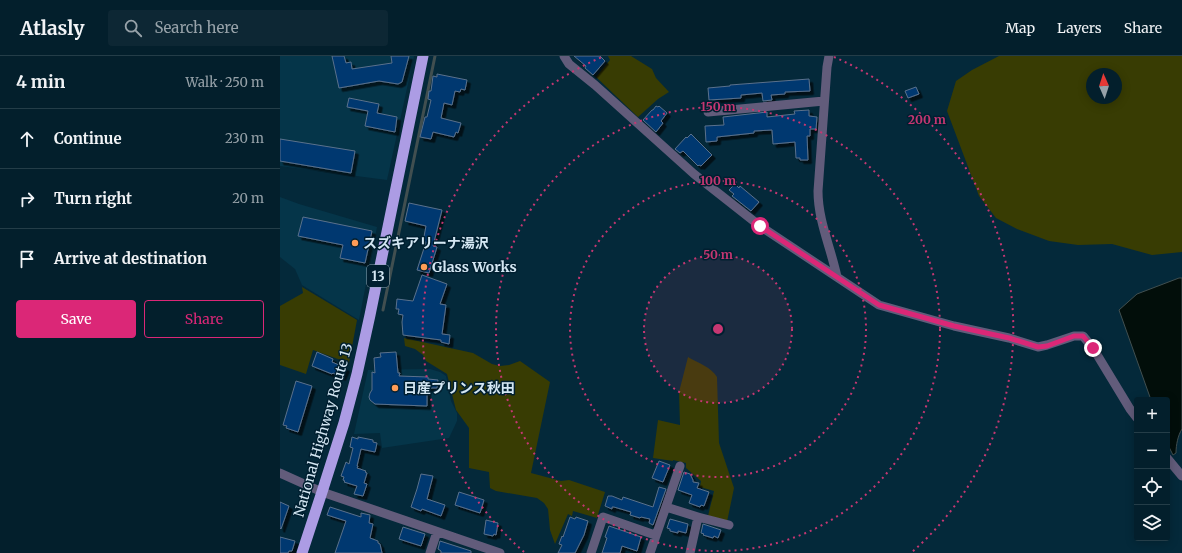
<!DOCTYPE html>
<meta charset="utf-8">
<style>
body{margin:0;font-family:Merriweather,"Noto Sans JP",serif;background:#0d2734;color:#f1f3f6}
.controls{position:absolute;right:12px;bottom:12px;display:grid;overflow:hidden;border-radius:4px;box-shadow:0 2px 10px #0003}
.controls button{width:36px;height:36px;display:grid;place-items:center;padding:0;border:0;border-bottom:1px solid #243d48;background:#031f2c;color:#f1f3f6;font:20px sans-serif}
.compass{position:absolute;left:806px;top:12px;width:36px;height:36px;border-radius:50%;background:#031f2c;box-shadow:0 2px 10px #0003;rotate:357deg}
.stop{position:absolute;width:12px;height:12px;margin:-9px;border:3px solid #db2777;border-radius:50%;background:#fff}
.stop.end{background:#db2777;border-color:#fff;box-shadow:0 1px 4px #0008}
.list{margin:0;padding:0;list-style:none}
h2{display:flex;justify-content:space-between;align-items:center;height:52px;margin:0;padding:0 16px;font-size:17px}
h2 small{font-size:13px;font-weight:400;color:#97a2a9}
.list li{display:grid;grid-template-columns:26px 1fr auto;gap:12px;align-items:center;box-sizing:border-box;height:60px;padding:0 16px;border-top:1px solid #243d48}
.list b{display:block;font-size:15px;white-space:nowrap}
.list em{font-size:13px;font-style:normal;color:#97a2a9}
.actions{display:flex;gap:8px;padding:12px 16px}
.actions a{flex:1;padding:9px 0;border:1px solid #db2777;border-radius:4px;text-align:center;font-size:14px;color:#db2777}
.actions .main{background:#db2777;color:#fff}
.icon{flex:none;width:22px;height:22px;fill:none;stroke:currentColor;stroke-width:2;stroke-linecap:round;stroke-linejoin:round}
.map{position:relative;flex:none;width:902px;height:497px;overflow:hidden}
header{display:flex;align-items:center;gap:24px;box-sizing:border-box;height:56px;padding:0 20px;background:#031f2c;border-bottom:1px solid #243d48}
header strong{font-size:19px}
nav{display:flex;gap:22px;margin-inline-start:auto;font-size:14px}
.search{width:280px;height:36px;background:#0d2734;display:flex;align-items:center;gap:10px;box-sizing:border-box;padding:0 14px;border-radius:4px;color:#97a2a9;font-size:15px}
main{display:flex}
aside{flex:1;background:#031f2c}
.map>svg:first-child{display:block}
.built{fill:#053549}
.green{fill:#383c03;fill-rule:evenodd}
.water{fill:#020e0a;stroke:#414f50}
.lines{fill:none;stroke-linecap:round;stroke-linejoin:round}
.stream{stroke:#414f50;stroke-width:3}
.building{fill:#00376f;stroke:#5a718c;filter:url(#shadow)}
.minor{stroke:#625c7b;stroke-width:9}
.trunk{stroke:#ac9ce4;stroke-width:11}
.route{stroke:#db2777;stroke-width:5}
.ring{fill:none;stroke:#c53772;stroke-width:2;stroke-dasharray:2 4}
.poi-dot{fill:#fe9c57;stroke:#001f30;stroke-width:1.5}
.labels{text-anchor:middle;stroke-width:3;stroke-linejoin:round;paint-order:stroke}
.shield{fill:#001f30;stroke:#94abb8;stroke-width:1}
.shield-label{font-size:13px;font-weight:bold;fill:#d4e7f3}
.poi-label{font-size:14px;font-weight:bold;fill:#d4e7f3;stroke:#001f30;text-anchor:start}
.street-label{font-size:14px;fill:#d4e7f3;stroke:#001f30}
.centre{fill:#c53772;stroke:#001f30;stroke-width:2}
.ring-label{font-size:12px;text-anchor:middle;font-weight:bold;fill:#c53772;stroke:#001f30;stroke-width:3;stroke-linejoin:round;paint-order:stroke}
</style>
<header>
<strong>Atlasly</strong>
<div class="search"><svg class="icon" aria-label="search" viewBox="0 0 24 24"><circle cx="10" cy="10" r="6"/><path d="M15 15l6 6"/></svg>Search here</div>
<nav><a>Map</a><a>Layers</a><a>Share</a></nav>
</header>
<main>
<aside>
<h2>4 min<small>Walk · 250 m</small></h2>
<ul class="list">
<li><svg class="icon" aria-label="ahead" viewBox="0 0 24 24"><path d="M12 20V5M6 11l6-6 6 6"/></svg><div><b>Continue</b></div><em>230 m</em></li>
<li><svg class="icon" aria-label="right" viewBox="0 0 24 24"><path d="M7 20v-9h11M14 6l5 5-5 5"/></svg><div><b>Turn right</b></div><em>20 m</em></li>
<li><svg class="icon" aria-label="arrive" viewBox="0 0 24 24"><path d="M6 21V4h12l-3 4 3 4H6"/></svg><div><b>Arrive at destination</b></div></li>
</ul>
<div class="actions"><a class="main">Save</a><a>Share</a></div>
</aside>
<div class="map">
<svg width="902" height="497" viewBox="0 0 902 497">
<defs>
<filter id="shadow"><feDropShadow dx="3.5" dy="3.5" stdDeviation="0" flood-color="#0009"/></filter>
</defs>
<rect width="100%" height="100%" fill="#04293a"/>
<path class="built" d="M 0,0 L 134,0 L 107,124 L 0,110 Z
M 0,141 L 19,148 L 97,171 L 79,264 L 22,229 L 15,213 L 0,201 Z
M 150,313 L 160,316 L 166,320 L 171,345 L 177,357 L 177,365 L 169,382 L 102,392 L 100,377 L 74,378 L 88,314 Z"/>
<path class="green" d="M 328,0 L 351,0 L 372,13 L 376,22 L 389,36 L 378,43 L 358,61 L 316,21 L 330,4 Z
M 719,0 L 902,0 L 902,196 L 872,199 L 832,188 L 798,189 L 769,185 L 737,173 L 716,162 L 699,140 L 667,55 L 676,25 L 692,14 ZM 812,18 L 836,18 L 836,42 L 812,42 Z
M 22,231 L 77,264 L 69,307 L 33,294 L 26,318 L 0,309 L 0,250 L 23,237 Z
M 124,282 L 193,297 L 212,308 L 220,310 L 229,309 L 240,305 L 270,326 L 251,417 L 281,425 L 289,424 L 325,436 L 317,462 L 293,455 L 292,460 L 288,458 L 275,488 L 270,474 L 268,453 L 264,447 L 257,442 L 216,435 L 210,432 L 209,416 L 189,412 L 189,372 L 176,354 L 167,318 L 146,305 L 143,299 L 135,293 L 125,290 Z
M 408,301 C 418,307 431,311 437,321 L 439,387 L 454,432 L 447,466 L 428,460 L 434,435 L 420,431 L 421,425 L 406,412 L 406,407 L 393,404 L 393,405 L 373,402 L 378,364 L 400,369 L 399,336 Z"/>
<path class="water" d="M 899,222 L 902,222 L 902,373 C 898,379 896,389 896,397 L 893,399 L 887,387 L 887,344 L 871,344 L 839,254 L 857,238 Z"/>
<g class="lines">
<path class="stream" d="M 103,254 L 155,0"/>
</g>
<path class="building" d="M 52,0 L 64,0 L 66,7 L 71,6 L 72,13 L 112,7 L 111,0 L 129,0 L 122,26 L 118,28 L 99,25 L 59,32 Z
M 294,0 L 320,0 L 325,5 L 313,19 L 305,12 L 306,10 Z
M 157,18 L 187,24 L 185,34 L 181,33 L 180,36 L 175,35 L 172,49 L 164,47 L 161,62 L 181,67 L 178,77 L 176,76 L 174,81 L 153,76 L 151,83 L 140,81 L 145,61 L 147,61 L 151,44 L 148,43 L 149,35 L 151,35 L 153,20 L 157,21 Z
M 529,23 L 530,35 L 505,36 L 505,38 L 491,39 L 492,44 L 483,45 L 482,37 L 461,39 L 461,42 L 429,44 L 428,32 L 450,30 L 450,29 Z
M 636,31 L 639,38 L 628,42 L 625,35 Z
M 69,42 L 99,48 L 97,57 L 117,61 L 115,76 L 85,70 L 88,55 L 67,51 Z
M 376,50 L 378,51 L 379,50 L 387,57 L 381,65 L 383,67 L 376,76 L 363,64 L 372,54 L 373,54 Z
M 529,54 L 529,60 L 537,61 L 536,73 L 530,73 L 530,80 L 527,80 L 528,104 L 520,104 L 520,102 L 516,102 L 515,86 L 493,88 L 492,74 L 474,75 L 474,77 L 437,81 L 437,85 L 426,86 L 425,70 L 444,69 L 443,61 L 487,56 L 487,61 L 515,58 L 514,55 Z
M 411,78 L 432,99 L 421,110 L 419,109 L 418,110 L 403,95 L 400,97 L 395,93 L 406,81 L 407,82 Z
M 0,83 L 75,95 L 71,117 L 0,105 Z
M 455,128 L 459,132 L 460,130 L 479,146 L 471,155 L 452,140 L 454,138 L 449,134 Z
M 129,147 L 162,154 L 153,190 L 157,191 L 149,217 L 137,214 L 146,186 L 143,186 L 146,170 L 125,165 Z
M 23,161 L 92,175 L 85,207 L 60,202 L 63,189 L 18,180 Z
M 142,219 L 167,228 L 160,248 L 166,249 L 162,278 L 170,279 L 169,288 L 161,286 L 161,284 L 123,279 L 122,266 L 123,259 L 118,258 L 119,253 L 116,253 L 117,243 L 133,245 Z
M 37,296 L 53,303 L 52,306 L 66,312 L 62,321 L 53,317 L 52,318 L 32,310 Z
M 116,296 L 118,317 L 120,317 L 119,320 L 148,321 L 148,323 L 158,324 L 157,332 L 147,332 L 147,350 L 95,348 L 90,344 L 89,341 L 90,337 L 92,334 L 92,316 L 95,317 L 94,302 L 101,301 L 100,297 Z
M 16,325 L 32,330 L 18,376 L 6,372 L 7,370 L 3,369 Z
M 72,381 L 78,383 L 78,381 L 93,384 L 93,386 L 97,387 L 95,396 L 81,393 L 77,410 L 78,410 L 77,412 L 86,415 L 85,416 L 87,417 L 84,427 L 87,428 L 83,440 L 74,438 L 77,430 L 64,426 L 65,425 L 63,424 L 64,421 L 61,420 L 66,406 L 69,408 L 73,392 L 70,391 Z
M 379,405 L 390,409 L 383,426 L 372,422 Z
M 404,416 L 410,418 L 413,424 L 413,426 L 419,427 L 417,432 L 429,436 L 424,450 L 421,449 L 420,451 L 409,447 L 412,439 L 398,434 Z
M 141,418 L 153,420 L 147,443 L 165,449 L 161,460 L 142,453 L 141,455 L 131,451 L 137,433 Z
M 379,431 L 386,433 L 373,469 L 369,467 L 370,463 L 361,461 L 360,462 L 350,459 L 351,456 L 334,451 L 332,451 L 332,453 L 325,450 L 328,440 L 332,440 L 342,444 L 343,441 L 373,451 Z
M 179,436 L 204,444 L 200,457 L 175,449 Z
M 0,446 L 9,450 L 1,473 L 0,472 Z
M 50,451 L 81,461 L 81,457 L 90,459 L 89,467 L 93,468 L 90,482 L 98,485 L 98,487 L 100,488 L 102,497 L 55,497 L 66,465 L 47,459 Z
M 290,461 L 295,463 L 296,461 L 308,465 L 304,479 L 295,497 L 278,497 L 282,489 L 279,488 L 282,480 L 283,481 Z
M 390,463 L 408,468 L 406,477 L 398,475 L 398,477 L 390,475 L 390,473 L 387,472 Z
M 206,464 L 218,467 L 216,479 L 214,478 L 213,480 L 204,478 Z
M 423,468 L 441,474 L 438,482 L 434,480 L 433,482 L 423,479 L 424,478 L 421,477 Z
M 329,470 L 361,481 L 357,495 L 342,490 L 340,497 L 322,497 L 327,482 L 325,481 Z
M 123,471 L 145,478 L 141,490 L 119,483 Z
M 0,481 L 15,485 L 12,495 L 9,495 L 8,497 L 0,497 Z
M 160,485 L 191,495 L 191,497 L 161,497 L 161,495 L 158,493 Z"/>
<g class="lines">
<path class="minor" d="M 284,0 L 289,8 L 315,29 L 414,118 L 480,170 L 599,249 L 674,270 L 729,282 L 758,291 L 767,289 L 794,280 L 803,280 L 813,292 L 850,353 L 857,362
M 549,0 L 547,11 L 538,135 C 538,165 551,192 557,221
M 428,56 L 544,45
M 887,402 L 902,420
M 0,417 L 42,436 L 220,497
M 386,451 L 418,461 L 410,497
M 418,461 L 449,469
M 150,497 L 157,476
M 311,497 L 323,461 L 375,479
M 370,497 L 400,410"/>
<path class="trunk" d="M 22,497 L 42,436 L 64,367 L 77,318 L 90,259 L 143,0"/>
</g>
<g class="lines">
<path class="route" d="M 480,170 L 599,249 L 674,270 L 729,282 L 758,291 L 767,290 L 794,280 L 803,280 L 813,292"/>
</g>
<circle cx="438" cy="273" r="74" fill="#c53772" fill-opacity=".12"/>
<g class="ring">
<circle cx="438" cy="273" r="74"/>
<circle cx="438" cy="273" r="148"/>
<circle cx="438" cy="273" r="222"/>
<path d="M244 496A296 296 0 0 1 322 1M554 1A296 296 0 0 1 632 496"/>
</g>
<g class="poi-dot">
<circle cx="75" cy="187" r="4"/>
<circle cx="144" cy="211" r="4"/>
<circle cx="115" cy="332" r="4"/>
</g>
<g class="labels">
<rect class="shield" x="87" y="209" width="22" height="22" rx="3"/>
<g class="shield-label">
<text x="98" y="225">13</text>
</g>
<g class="poi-label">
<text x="83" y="192">スズキアリーナ湯沢</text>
<text x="152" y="216">Glass Works</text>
<text x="123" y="337">日産プリンス秋田</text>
</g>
<g class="street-label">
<text transform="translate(43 374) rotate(-74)" y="5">National Highway Route 13</text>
</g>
</g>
<circle cx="438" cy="273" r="6" class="centre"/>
<g class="ring-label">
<text x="438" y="55">150 m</text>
<text x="647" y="68">200 m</text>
<text x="438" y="129">100 m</text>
<text x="438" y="203">50 m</text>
</g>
</svg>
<div class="controls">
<button>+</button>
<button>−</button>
<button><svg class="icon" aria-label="locate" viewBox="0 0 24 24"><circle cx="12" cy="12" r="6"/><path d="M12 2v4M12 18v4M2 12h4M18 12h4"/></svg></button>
<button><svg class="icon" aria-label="layers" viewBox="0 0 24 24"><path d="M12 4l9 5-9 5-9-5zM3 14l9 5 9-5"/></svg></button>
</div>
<svg class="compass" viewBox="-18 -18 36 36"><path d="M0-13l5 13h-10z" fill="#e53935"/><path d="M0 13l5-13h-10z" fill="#97a2a9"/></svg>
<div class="stop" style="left:480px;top:170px"></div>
<div class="stop end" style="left:813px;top:292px"></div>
</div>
</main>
